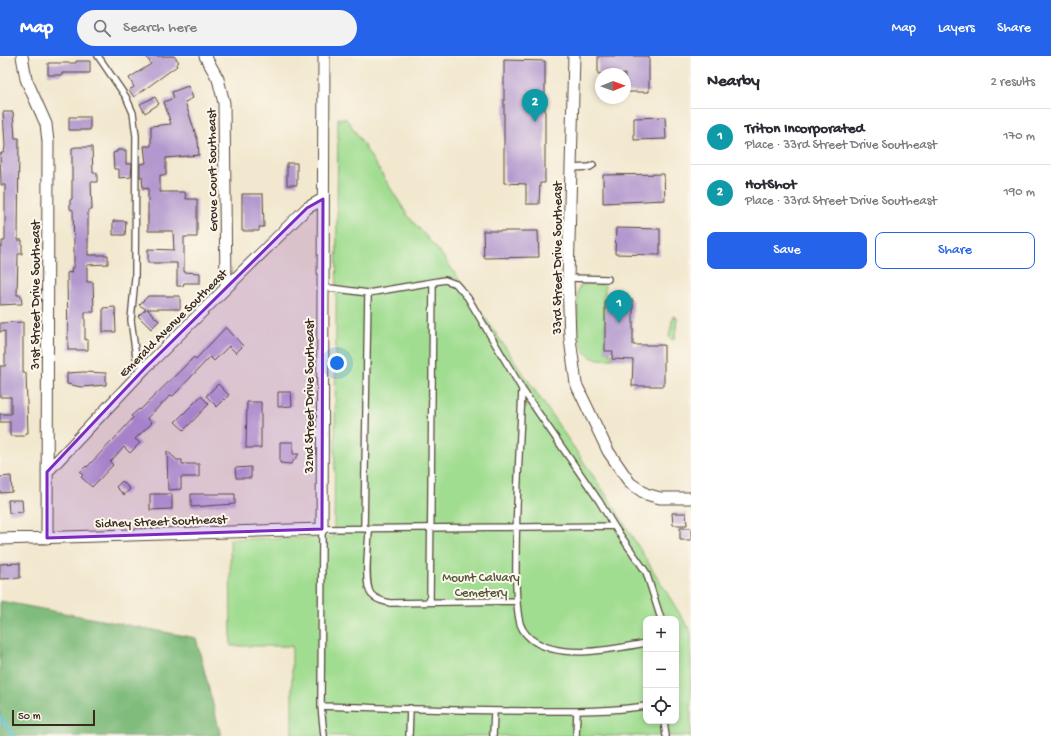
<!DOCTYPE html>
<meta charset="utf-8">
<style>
body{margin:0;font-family:"Gochi Hand",sans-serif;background:#f2f2f3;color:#2b2b33}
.controls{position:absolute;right:12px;bottom:12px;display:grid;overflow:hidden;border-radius:8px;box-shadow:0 2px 6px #0003}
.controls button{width:36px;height:36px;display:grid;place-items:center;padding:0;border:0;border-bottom:1px solid #e1e1e2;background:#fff;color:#2b2b33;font:20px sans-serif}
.compass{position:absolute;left:595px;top:12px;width:36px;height:36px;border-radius:50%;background:#fff;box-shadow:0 2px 6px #0003;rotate:89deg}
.scale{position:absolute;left:12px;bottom:10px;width:83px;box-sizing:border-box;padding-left:4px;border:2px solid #3b2a1e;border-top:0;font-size:11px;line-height:14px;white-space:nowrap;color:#3b2a1e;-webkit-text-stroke:3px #fbf7ec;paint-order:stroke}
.you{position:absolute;left:337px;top:307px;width:14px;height:14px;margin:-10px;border:3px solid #fff;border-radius:50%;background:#1a73e8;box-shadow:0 0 0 6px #1a73e833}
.badge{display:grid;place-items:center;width:26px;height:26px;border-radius:50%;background:#2563eb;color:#fff;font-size:13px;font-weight:700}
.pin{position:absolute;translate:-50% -33px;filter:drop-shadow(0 1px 2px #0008)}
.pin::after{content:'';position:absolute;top:21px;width:14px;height:12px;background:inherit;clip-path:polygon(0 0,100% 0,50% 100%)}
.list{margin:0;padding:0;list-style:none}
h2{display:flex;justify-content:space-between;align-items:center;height:52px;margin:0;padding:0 16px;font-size:17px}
h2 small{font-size:13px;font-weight:400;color:#7c7c81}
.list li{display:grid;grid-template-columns:26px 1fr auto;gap:12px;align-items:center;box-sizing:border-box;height:56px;padding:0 16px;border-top:1px solid #e1e1e2}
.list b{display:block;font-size:15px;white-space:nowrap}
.list p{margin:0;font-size:13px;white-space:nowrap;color:#7c7c81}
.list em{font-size:13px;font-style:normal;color:#7c7c81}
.actions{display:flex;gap:8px;padding:12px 16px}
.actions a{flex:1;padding:9px 0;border:1px solid #2563eb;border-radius:8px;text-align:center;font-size:14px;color:#2563eb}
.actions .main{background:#2563eb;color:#fff}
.icon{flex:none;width:22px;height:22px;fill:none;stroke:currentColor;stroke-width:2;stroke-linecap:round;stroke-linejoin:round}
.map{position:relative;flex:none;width:691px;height:680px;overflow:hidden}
header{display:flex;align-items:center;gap:24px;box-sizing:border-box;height:56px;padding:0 20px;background:#2563eb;color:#fff}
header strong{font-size:19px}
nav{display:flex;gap:22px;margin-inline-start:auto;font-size:14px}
.search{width:280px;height:36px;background:#f2f2f3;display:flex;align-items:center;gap:10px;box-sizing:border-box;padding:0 14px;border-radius:22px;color:#7c7c81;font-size:15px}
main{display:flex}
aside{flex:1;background:#fff}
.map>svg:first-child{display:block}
.green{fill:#a1dd91;stroke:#6e8458;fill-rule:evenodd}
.forest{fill:#80bc7b;stroke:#5e734c}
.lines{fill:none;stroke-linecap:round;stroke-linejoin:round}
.stream{stroke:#54bcd2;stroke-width:3.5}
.building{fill:#b298ce}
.service-casing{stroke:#564639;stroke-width:8}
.minor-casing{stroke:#564639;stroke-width:13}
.service{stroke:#fff;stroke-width:5.5}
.minor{stroke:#fff;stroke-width:11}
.marked{fill:#7b2cbf;fill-opacity:0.2;stroke:#7b2cbf;stroke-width:3;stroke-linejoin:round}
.labels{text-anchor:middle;stroke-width:4;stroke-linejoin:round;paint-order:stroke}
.street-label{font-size:13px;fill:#3b2a1e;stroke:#fbf7ec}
.park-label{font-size:13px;fill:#54573b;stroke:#fbf7ec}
</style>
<header>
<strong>Map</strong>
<div class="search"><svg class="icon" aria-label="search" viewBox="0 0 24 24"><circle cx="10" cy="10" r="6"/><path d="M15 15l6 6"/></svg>Search here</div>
<nav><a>Map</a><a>Layers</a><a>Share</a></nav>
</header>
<main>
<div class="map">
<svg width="691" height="680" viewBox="0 0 691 680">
<rect width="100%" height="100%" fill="#fbf7ec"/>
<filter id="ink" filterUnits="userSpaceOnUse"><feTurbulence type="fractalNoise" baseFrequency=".025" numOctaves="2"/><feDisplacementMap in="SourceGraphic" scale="8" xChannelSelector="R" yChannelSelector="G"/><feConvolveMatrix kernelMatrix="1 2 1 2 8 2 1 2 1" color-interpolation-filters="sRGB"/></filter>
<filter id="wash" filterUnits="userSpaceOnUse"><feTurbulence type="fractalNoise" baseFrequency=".012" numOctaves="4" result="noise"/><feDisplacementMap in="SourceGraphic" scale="16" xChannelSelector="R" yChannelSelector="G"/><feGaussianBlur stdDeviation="0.9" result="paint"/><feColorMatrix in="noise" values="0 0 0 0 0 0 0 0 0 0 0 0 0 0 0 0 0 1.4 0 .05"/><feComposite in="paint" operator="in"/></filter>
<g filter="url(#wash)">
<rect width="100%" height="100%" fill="#f2e8cf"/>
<path class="green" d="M 338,62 L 346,63 L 349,66 L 408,160 L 443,200 L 609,443 L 691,576 L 691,680 L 292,680 L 292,590 L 231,590 L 230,483 L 334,481 ZM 646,563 L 676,563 L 676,665 L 646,665 Z
M 585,228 L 603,228 L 605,230 L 605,295 L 610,295 L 610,298 L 613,298 L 612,303 C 607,303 599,304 593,302 C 573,294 578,252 578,234 L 581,229 Z
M 673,260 L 677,262 L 675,282 L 672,284 L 669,281 Z"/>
<path class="forest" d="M 0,545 L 196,582 L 221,680 L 0,680 Z"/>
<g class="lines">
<path class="stream" d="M 0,661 L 13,680"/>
</g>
<g id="blocks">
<path class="building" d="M 146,0 L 174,0 L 179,6 L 176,8 L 177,10 L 134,41 L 129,34 L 134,31 L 129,22 L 151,8 Z
M 598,0 L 649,0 L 649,36 L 625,36 L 625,18 L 598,18 Z
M 504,4 L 545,5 L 545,127 L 540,127 L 539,148 L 526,148 L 526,128 L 504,127 Z
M 76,5 L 90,5 L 90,17 L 62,17 L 62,19 L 48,19 L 48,7 L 76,7 Z
M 188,30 L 193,42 L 185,46 L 198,85 L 199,99 L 166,102 L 166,119 L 160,119 L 160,136 L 185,136 L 186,143 L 197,143 L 197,181 L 184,181 L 184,216 L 200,217 L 200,227 L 184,227 L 183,230 L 177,230 L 177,207 L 148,207 L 148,193 L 174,194 L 173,175 L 148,175 L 148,132 L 143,133 L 142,121 L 140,121 L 140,108 L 146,107 L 144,90 L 151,90 L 151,70 L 171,68 L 164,46 L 174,42 L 172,36 Z
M 155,41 L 159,48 L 145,57 L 140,48 Z
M 3,56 L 13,56 L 15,82 L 19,82 L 18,184 L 22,184 L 22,198 L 18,198 L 17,239 L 21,239 L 22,248 L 18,248 L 0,249 L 0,190 L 2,190 L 2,185 L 5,185 L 5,129 L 1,129 L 0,98 L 4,96 L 5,90 Z
M 69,61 L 90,61 L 90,74 L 69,74 Z
M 665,61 L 666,83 L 634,84 L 634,62 Z
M 76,91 L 92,91 L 93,117 L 97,117 L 97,126 L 91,126 L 92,154 L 88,154 L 88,199 L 108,199 L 108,208 L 87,209 L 87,226 L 93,226 L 94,256 L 85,256 L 85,284 L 88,284 L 88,294 L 68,294 L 67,217 L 72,216 L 71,212 L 74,212 L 74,188 L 73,154 L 70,153 L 70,144 L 72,143 L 72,92 Z
M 117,94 L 126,94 L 126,108 L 132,108 L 131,121 L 119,122 L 119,113 L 114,113 L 113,97 L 117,96 Z
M 287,107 L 297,107 L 297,129 L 287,129 Z
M 664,118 L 665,144 L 603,147 L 603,119 Z
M 242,138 L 263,138 L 264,171 L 259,171 L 259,175 L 242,175 Z
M 113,165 L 126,165 L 125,179 L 113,179 Z
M 616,172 L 660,173 L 660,199 L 615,198 Z
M 483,175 L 538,175 L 539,201 L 484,202 Z
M 148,240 L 180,240 L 180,253 L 147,253 L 159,265 L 151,273 L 138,260 L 146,253 L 139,249 Z
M 605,244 L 633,244 L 633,289 L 664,289 L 664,330 L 632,330 L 633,304 L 612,303 L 613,295 L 605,295 Z
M 115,251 L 116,276 L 103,276 L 103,252 Z
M 23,266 L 23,317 L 26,317 L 28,377 L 25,377 L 25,380 L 10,380 L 10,366 L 0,366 L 0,358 L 11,358 L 11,341 L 0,341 L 0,310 L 5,310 L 5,275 L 0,276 L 0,267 Z
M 226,271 L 243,290 L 236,297 L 229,290 L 214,305 L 210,301 L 173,340 L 171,339 L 147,362 L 152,367 L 135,383 L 140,387 L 130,397 L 124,391 L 110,406 L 113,409 L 92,431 L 81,421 L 83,419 L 80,416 L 86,410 L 87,411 L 115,382 L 133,362 L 131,360 L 139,353 L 140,354 L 194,301 L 196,303 Z
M 83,316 L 106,317 L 106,329 L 81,331 L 67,328 L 67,317 Z
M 218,328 L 229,339 L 217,351 L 206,340 Z
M 278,336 L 291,336 L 292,350 L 278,351 Z
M 201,340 L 209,348 L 184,374 L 175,366 Z
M 247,346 L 261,346 L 261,392 L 246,392 Z
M 280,386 L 293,386 L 293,398 L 299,398 L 291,408 L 280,407 Z
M 167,395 L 177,404 L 182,404 L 182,408 L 199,408 L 199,421 L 181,421 L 181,433 L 168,434 Z
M 251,411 L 251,422 L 236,422 L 235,412 Z
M 11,420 L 12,436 L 0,437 L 0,421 Z
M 122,425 L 130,433 L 124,439 L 116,431 Z
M 150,438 L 172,438 L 172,453 L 150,454 Z
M 191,438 L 235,438 L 235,448 L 191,451 Z
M 8,444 L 22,444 L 23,456 L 9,457 Z
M 672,457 L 686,457 L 687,469 L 673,469 Z
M 680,472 L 691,472 L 691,484 L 680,484 Z
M 20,507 L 20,522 L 0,523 L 0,508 Z"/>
</g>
</g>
<g filter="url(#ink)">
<use href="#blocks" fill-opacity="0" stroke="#564639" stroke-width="1"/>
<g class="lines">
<g class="service-casing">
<path id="service" d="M 98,0 L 126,41 L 133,57 L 136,80 L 135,222 L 131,264 L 136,301 L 145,312
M 571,112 L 590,111 L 593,109
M 568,222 L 608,223
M 322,231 L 368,237 L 445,224 L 456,228 L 468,242 L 522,333 L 599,445 L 614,470
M 522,333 C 520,388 516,444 516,499 C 516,520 515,542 519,563 C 520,570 525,578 531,583 C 560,605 613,593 646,587
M 364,473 L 368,237
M 369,473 C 369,487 363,527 371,538 C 376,544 383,545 390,547 L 516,545
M 430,546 L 433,226
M 321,650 C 390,652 459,655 528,655 C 567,655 607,656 646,650
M 664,665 L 666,680
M 324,680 L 321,650 L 322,473 L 614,470 L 646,516 L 661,563
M 409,680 L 410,652
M 493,680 L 494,655
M 576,680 L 577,655"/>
</g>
<g class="minor-casing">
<path id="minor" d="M 22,0 L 26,23 L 46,68 L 48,86 L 47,482
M 205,0 L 218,23 L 224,47 L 226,232
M 574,0 L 568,222 L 570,283 L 576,328 L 608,395 L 630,427 L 646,438 L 660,442 L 691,442
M 47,416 L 145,312 L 307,152 L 323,143
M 0,483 L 322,473 L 324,0"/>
</g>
<use href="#service" class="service"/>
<use href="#minor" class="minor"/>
</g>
</g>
<path class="marked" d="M 323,143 L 322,473 L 47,482 L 47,416 L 145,312 L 307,152 Z"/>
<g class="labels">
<g class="street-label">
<text transform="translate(211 114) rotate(-91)" y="5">Grove Court Southeast</text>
<text transform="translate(556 202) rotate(-90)" y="5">33rd Street Drive Southeast</text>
<text transform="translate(34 239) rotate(-90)" y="5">31st Street Drive Southeast</text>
<text transform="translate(172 266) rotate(-45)" y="5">Emerald Avenue Southeast</text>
<text transform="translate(308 340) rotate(-90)" y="5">32nd Street Drive Southeast</text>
<text transform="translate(161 464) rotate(-2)" y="5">Sidney Street Southeast</text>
</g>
<g class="park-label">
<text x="481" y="525">Mount Calvary<tspan x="481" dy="15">Cemetery</tspan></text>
</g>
</g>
</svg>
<div class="controls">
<button>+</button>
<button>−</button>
<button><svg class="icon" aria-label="locate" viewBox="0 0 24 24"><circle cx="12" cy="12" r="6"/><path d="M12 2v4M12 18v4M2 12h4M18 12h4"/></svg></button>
</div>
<svg class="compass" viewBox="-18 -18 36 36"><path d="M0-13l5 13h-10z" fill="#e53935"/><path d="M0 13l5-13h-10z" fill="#7c7c81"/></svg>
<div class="scale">50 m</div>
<div class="you"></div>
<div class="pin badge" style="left:619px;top:267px;background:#0f9aa8">1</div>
<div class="pin badge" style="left:535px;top:66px;background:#0f9aa8">2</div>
</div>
<aside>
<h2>Nearby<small>2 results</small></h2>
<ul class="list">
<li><span class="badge" style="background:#0f9aa8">1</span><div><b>Triton Incorporated</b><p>Place · 33rd Street Drive Southeast</p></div><em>170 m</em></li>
<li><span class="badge" style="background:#0f9aa8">2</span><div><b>HotShot</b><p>Place · 33rd Street Drive Southeast</p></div><em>190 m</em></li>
</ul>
<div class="actions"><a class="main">Save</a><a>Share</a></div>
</aside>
</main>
